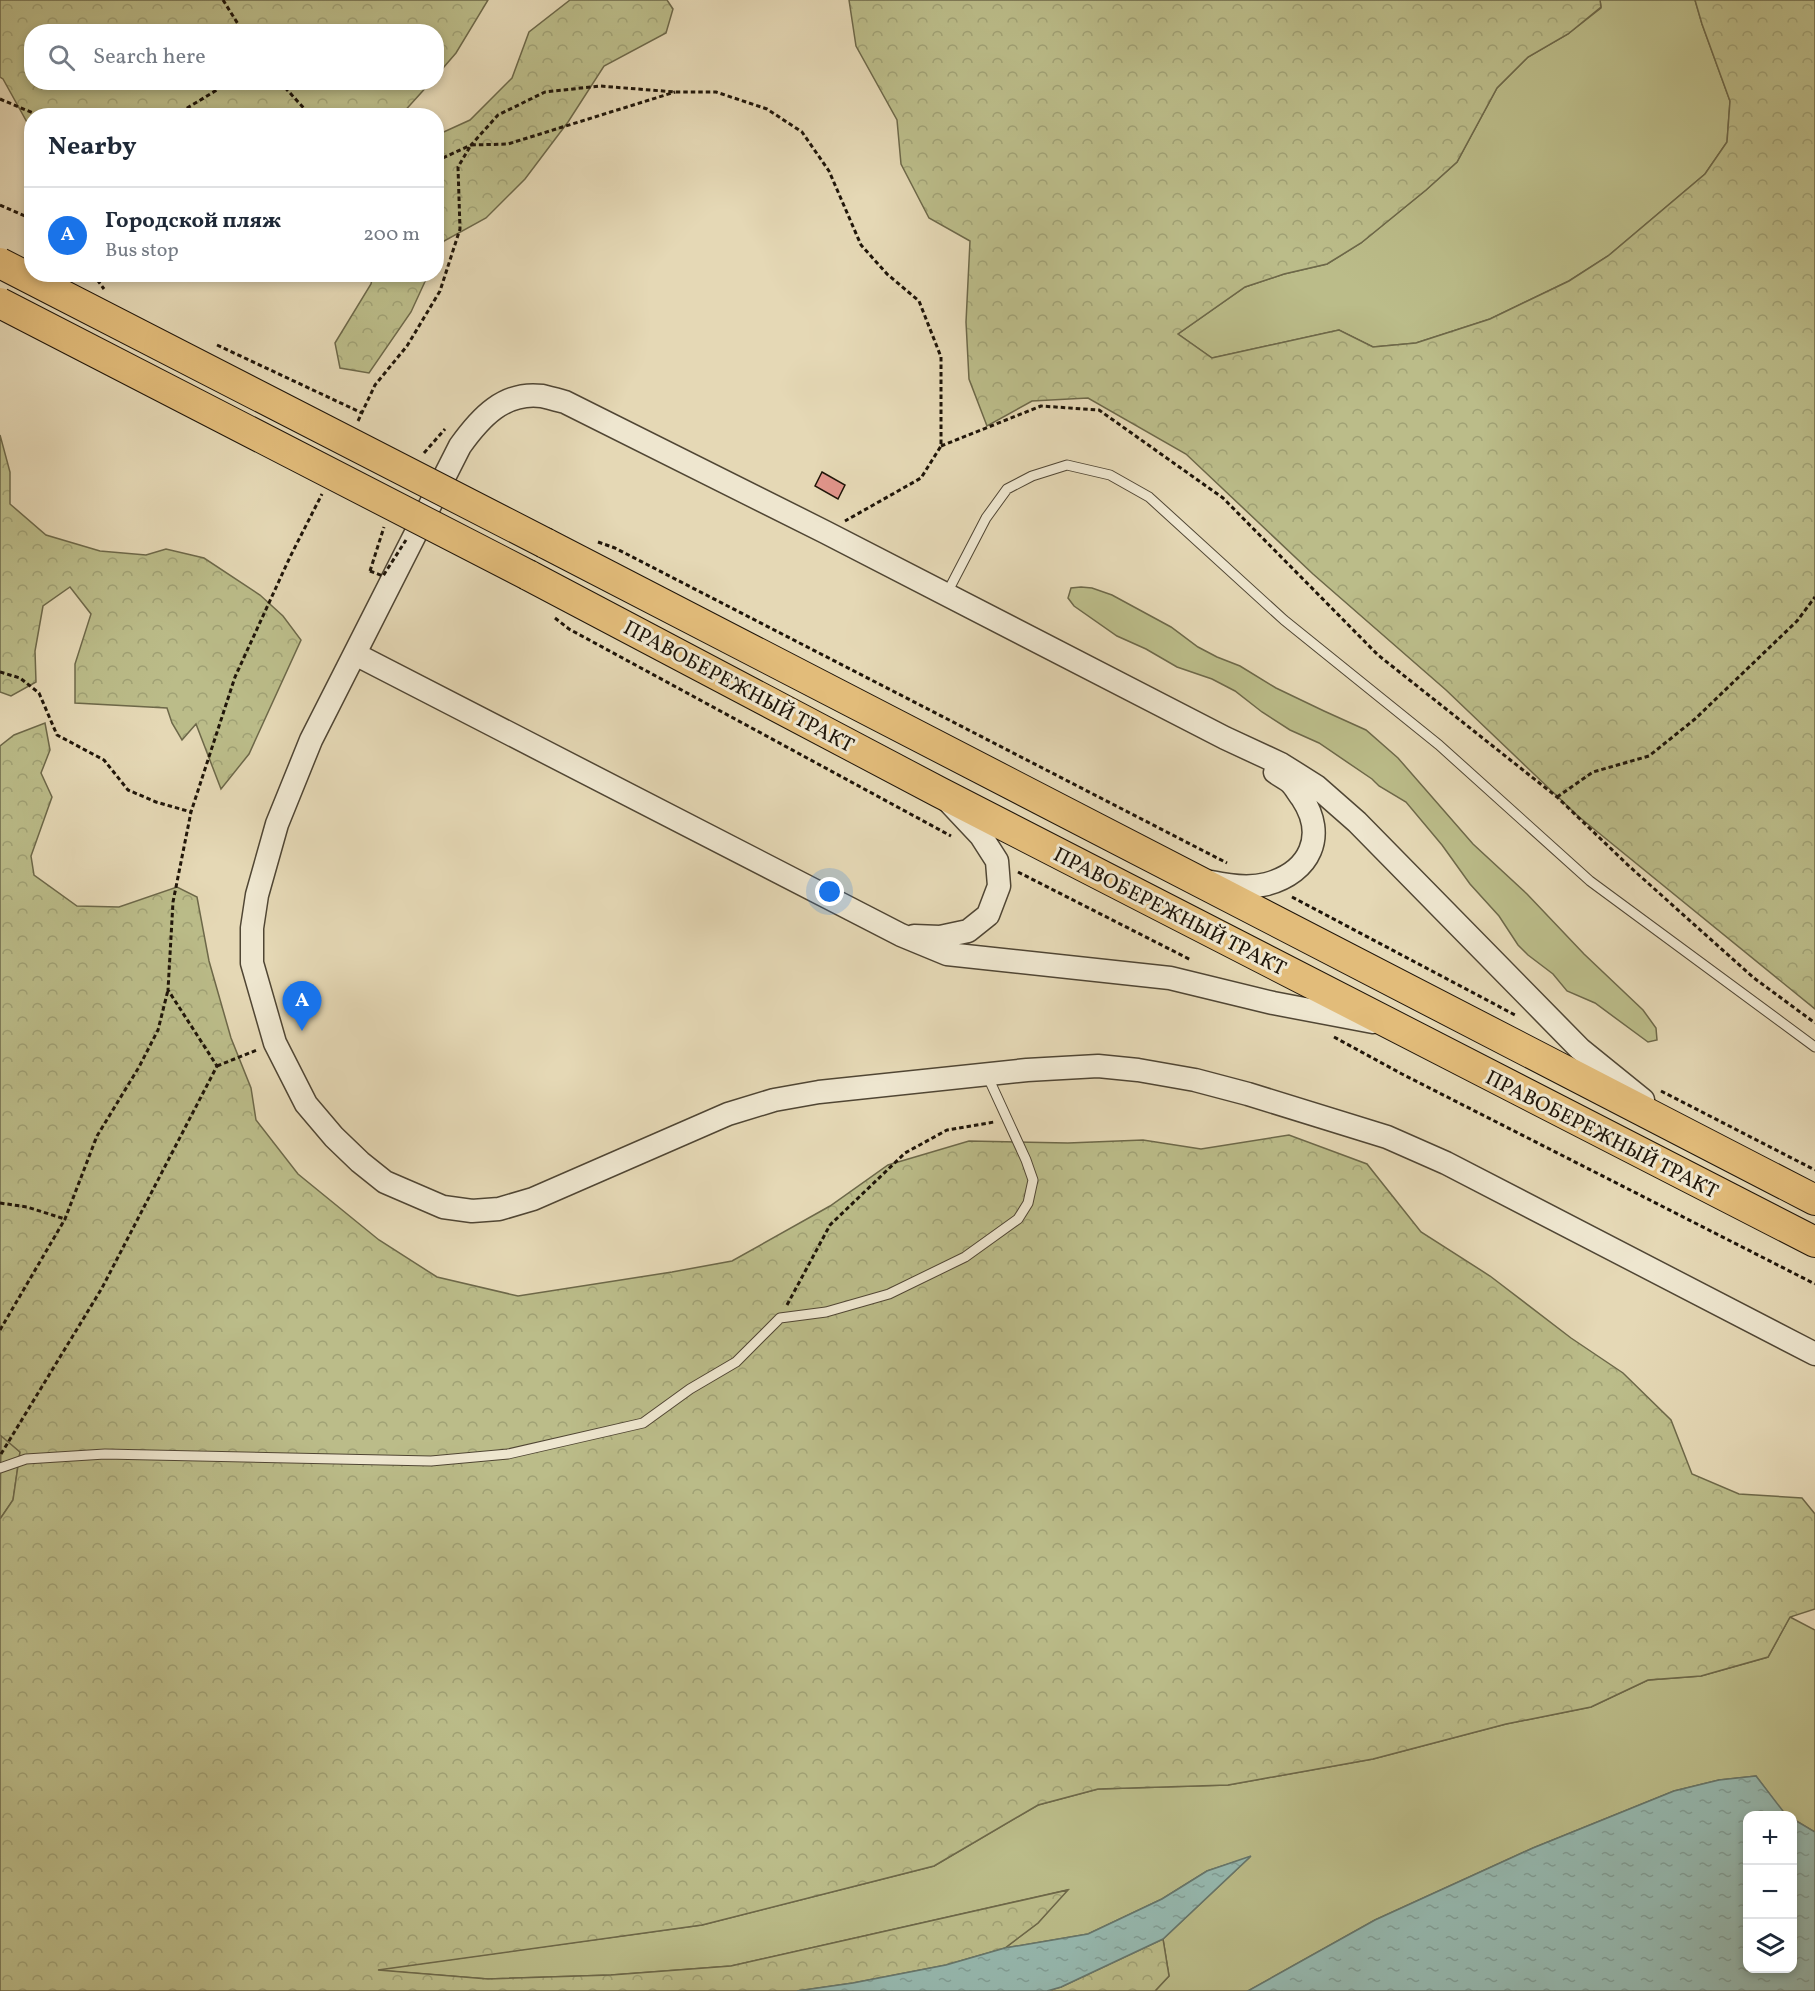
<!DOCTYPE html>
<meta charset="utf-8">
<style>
body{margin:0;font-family:Vollkorn,serif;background:#f6f6f7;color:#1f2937}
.controls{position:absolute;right:18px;bottom:18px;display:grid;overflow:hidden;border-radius:12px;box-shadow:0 3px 9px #0003}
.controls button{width:54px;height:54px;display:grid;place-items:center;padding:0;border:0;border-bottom:2px solid #e0e1e3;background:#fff;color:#1f2937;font:30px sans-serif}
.you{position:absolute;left:830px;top:892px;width:21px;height:21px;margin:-15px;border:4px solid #fff;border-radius:50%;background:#1a73e8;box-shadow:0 0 0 9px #1a73e833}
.badge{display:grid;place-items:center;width:39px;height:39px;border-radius:50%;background:#1a73e8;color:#fff;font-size:20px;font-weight:700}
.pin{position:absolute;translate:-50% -50px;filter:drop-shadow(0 2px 3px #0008)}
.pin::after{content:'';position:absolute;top:32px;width:21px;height:18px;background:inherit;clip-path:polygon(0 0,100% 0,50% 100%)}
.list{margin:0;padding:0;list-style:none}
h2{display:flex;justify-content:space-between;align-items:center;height:78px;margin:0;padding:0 24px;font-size:26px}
h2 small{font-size:20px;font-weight:400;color:#747a83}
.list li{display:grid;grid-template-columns:39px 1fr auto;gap:18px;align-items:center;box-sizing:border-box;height:96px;padding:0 24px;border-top:2px solid #e0e1e3}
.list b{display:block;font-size:22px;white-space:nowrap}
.list p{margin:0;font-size:20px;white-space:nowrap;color:#747a83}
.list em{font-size:20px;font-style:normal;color:#747a83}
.icon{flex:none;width:33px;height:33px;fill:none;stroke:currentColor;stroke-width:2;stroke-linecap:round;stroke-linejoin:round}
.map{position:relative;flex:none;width:1815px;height:1991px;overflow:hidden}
.search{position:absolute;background:#fff;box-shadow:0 3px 9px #0003;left:24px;top:24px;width:420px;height:66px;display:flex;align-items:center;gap:15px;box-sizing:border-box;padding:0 21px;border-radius:24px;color:#747a83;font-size:22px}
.panel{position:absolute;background:#fff;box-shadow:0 3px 9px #0003;left:24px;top:108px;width:420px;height:174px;border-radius:24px}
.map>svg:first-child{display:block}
.green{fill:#bbbc89;stroke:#6d6849;stroke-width:1.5}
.forest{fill:url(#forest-crowns);stroke:#6d6849;stroke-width:1.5}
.water{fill:url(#water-ripples);stroke:#66776d;stroke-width:1.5}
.building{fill:#e1958b;stroke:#1f1509;stroke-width:1.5}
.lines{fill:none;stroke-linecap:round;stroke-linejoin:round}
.service-casing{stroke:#504634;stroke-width:11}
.tertiary-casing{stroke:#504634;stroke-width:25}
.trunk-casing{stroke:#1f1509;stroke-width:32}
.path{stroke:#1f1509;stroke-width:3;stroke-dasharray:4.5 3;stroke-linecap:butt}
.service{stroke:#eee6cf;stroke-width:9}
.tertiary{stroke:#eee6cf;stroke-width:22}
.trunk{stroke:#e2bc7a;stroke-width:30}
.trunk-bridge-casing{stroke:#1f1509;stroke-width:32;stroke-linecap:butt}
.path-bridge{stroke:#1f1509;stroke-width:3;stroke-dasharray:4.5 3;stroke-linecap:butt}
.trunk-bridge{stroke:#e2bc7a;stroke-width:30}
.labels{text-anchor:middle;stroke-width:6;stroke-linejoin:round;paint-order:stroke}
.street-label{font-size:21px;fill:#1f1509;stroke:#eee6cf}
</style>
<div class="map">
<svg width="1815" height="1991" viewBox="0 0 1815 1991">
<defs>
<pattern id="forest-crowns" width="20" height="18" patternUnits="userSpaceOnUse" patternTransform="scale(1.5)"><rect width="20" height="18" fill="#bbbc89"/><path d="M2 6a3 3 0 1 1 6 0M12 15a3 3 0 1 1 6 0" fill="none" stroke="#a0a175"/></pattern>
<pattern id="water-ripples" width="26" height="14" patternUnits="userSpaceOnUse" patternTransform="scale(1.5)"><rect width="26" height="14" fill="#96b9b0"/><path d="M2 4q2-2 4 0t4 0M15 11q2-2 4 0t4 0" fill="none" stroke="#819e96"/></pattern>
</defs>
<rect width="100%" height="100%" fill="#e5d8b5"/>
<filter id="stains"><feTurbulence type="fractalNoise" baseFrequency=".00333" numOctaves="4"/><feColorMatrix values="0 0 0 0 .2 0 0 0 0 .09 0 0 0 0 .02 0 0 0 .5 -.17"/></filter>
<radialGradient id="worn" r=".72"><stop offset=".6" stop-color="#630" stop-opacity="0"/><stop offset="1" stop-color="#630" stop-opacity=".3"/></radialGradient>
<path class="green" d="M 1600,0 L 1695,0 L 1702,24 L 1730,101 L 1727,142 L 1705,174 L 1608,256 L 1569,281 L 1490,319 L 1416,343 L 1373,347 L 1339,330 L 1212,358 L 1178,334 L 1245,287 L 1284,274 L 1327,264 L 1361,243 L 1426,190 L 1457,162 L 1497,88 L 1528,57 L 1568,34 L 1601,8 Z
M 1081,587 L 1092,588 L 1112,595 L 1171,627 L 1198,647 L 1217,657 L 1240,666 L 1276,688 L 1324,711 L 1366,730 L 1398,758 L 1473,844 L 1527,894 L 1584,954 L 1643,1010 L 1656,1028 L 1657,1040 L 1648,1042 L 1595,1003 L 1567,991 L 1553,974 L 1528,955 L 1518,945 L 1499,916 L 1470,884 L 1442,845 L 1406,802 L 1379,786 L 1372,779 L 1319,743 L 1290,730 L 1262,712 L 1235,691 L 1212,679 L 1177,667 L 1146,649 L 1117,636 L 1074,606 L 1068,598 L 1071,588 Z
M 1,1434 L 20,1452 L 13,1500 L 0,1519 Z
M 1790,1617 L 1815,1630 L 1815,1832 L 1793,1819 L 1792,1816 L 1785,1815 L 1756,1776 L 1719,1780 L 1674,1791 L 1533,1848 L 1375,1920 L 1248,1991 L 1155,1991 L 1169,1976 L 1163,1939 L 1250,1857 L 1207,1871 L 1162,1899 L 1088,1934 L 1005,1948 L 1038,1923 L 1067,1890 L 731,1966 L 611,1975 L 488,1979 L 374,1970 L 702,1925 L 934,1866 L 1038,1805 L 1098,1789 L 1228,1785 L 1373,1759 L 1506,1724 L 1591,1707 L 1648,1680 L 1701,1676 L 1768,1657 Z"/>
<path class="forest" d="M 0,0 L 488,0 L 456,53 L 437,75 L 436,32 L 32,32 L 32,82 L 430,83 L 401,115 L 32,116 L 31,126 L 28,124 L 3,79 L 0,77 Z
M 570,0 L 667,0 L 673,9 L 666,33 L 604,66 L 568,122 L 525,179 L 486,218 L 444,241 L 437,256 L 437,135 L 470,120 L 512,78 L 529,32 Z
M 849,0 L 1600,0 L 1601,7 L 1568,34 L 1528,57 L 1497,88 L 1457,162 L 1426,190 L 1361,243 L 1327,264 L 1284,274 L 1245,287 L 1178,334 L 1212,358 L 1339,330 L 1373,347 L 1416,343 L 1490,319 L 1569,281 L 1608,256 L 1705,174 L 1727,142 L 1730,101 L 1702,24 L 1695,0 L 1815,0 L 1815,1009 L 1578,816 L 1446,690 L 1313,574 L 1186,454 L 1088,398 L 1032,401 L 987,426 L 969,379 L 966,322 L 970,241 L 929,218 L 901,164 L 897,120 L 856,46 Z
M 373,275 L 428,275 L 411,312 L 369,373 L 340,368 L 335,343 L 371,284 Z
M 0,435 L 10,472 L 10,504 L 46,535 L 100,551 L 146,555 L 166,549 L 204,558 L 260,595 L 283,616 L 301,640 L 249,754 L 221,789 L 196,724 L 182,740 L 172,723 L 167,708 L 75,703 L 75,664 L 91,614 L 70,587 L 43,606 L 35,651 L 36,682 L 11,696 L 0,692 Z
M 45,723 L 50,750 L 41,773 L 52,797 L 31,856 L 34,875 L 77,906 L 119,907 L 177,887 L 197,897 L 209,961 L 231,1038 L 251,1088 L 256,1120 L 298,1174 L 379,1240 L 437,1277 L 518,1296 L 672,1272 L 732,1261 L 830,1206 L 888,1165 L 969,1141 L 1068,1143 L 1143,1140 L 1201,1149 L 1289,1135 L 1367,1164 L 1421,1232 L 1490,1276 L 1571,1338 L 1623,1373 L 1671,1420 L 1692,1474 L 1739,1494 L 1802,1498 L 1815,1514 L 1815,1609 L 1790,1617 L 1768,1657 L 1701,1676 L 1648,1680 L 1591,1707 L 1506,1724 L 1373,1759 L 1228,1785 L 1098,1789 L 1038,1805 L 934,1866 L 702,1925 L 378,1970 L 488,1979 L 611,1975 L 731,1966 L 1068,1890 L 1038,1923 L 1005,1948 L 946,1965 L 853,1983 L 797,1991 L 0,1991 L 0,1519 L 13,1500 L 20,1452 L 0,1435 L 0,746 L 14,735 Z
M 1163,1939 L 1169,1976 L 1155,1991 L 1047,1991 L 1061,1987 Z"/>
<path class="water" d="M 1756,1776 L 1786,1815 L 1748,1816 L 1748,1968 L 1792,1968 L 1793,1819 L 1815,1832 L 1815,1991 L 1248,1991 L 1375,1920 L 1533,1848 L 1674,1791 L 1719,1780 Z
M 1251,1856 L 1163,1939 L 1061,1987 L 1047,1991 L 797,1991 L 853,1983 L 946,1965 L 1005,1948 L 1088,1934 L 1162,1899 L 1207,1871 Z"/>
<path class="building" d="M 822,472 L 845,485 L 838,499 L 815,486 Z"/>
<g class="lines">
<g class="service-casing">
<path id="service" d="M 947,593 L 986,518 L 1007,489 L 1032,476 L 1067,465 L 1110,475 L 1149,497 L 1284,620 L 1439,745 L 1590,881 L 1815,1047
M 0,1468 L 26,1459 L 105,1454 L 431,1461 L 508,1454 L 643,1423 L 690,1389 L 736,1362 L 780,1318 L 826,1312 L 889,1294 L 965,1257 L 1018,1219 L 1028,1203 L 1033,1180 L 1026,1160 L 987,1075"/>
</g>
<g class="tertiary-casing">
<path id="tertiary" d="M 355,654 L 901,935 L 947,954 L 1170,978 L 1273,1003 L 1373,1022
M 1211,882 C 1229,886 1248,889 1267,884 C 1310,872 1327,836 1302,798 C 1298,793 1295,787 1291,783 C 1287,779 1280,776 1275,772
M 914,936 L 940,937 L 968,931 L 988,915 L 999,886 L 997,861 L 981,836 L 949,802
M 1643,1100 L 1580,1049 L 1357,822 L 1316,786 L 1281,764 L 1225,738 L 825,532 L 565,402 C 558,400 550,398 542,396 C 504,391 480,418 460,446 L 311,740 L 277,824 L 257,895 L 252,928 L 252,963 L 275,1043 L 306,1104 L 334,1137 L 360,1162 L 385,1182 L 443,1207 L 472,1211 L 499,1209 L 533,1199 L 728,1114 L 774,1100 L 819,1092 L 1027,1070 L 1098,1066 L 1138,1070 L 1195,1080 L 1248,1094 L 1387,1137 L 1446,1163 L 1815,1354"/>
</g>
<g class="trunk-casing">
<path id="trunk" d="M 545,543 L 1815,1200
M 528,575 L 939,792 L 1815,1242"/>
</g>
<path class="path" d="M 223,0 L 243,32
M 280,82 L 311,116
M 0,99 L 40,116
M 174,116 L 230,82
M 436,161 L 471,145 L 498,115 L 545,92 L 600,86 L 675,92 L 716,92 L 767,109 L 802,132 L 829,171 L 861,245 L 887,274 L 919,301 L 941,357 L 941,446 L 921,478 L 845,521
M 0,205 L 32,219
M 93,274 L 104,289
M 217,345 L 362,413
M 358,421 L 375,385 L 407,346 L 440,291 L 460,229 L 458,167 L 471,145 L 508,144 L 675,92
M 941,446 L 1041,406 L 1099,410 L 1223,498 L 1378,655 L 1557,797 L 1630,867 L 1754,978 L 1815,1023
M 424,453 L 445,429
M 598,542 L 615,548 L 1227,863
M 370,571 L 384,527
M 555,618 L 569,629 L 951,836
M 0,672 L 20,678 L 39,693 L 57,735 L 104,760 L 128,790 L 156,802 L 191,812
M 1557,797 L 1593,772 L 1649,756 L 1695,719 L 1797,621 L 1815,597
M 1018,872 L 1191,960
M 1292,897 L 1517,1016
M 1334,1037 L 1402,1074 L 1815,1284
M 217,1066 L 257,1050
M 1661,1091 L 1815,1170
M 0,1203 L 27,1207 L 65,1219
M 787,1305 L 830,1225 L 905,1153 L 947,1130 L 994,1122
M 0,1330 L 65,1219 L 97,1136 L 139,1067 L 158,1030 L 168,990
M 1,1454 L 102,1288 L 217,1066 L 168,990 L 173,902 L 191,812 L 235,677 L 290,557 L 322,494"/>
<use href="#service" class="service"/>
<use href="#tertiary" class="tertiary"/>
<use href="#trunk" class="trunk"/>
<g class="trunk-bridge-casing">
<path id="trunk-bridge" d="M 0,263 L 545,543
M 0,303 L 528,575"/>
</g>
<path class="path-bridge" d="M 370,571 L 383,576 L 406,540"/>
<use href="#trunk-bridge" class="trunk-bridge"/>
</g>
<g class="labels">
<g class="street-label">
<text transform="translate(739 686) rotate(28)" y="7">ПРАВОБЕРЕЖНЫЙ ТРАКТ</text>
<text transform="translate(1170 911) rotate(27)" y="7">ПРАВОБЕРЕЖНЫЙ ТРАКТ</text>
<text transform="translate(1602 1134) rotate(27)" y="7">ПРАВОБЕРЕЖНЫЙ ТРАКТ</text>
</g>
</g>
<rect width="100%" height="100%" filter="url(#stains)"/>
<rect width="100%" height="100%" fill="url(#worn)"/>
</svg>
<div class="controls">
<button>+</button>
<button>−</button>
<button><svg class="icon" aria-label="layers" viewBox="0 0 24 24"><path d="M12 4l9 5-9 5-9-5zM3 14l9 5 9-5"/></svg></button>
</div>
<div class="you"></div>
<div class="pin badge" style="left:302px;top:1031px">A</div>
<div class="search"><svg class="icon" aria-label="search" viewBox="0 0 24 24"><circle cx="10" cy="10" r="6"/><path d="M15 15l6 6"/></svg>Search here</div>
<section class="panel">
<h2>Nearby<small></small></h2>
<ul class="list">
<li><span class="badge">A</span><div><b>Городской пляж</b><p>Bus stop</p></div><em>200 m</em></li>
</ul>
</section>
</div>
